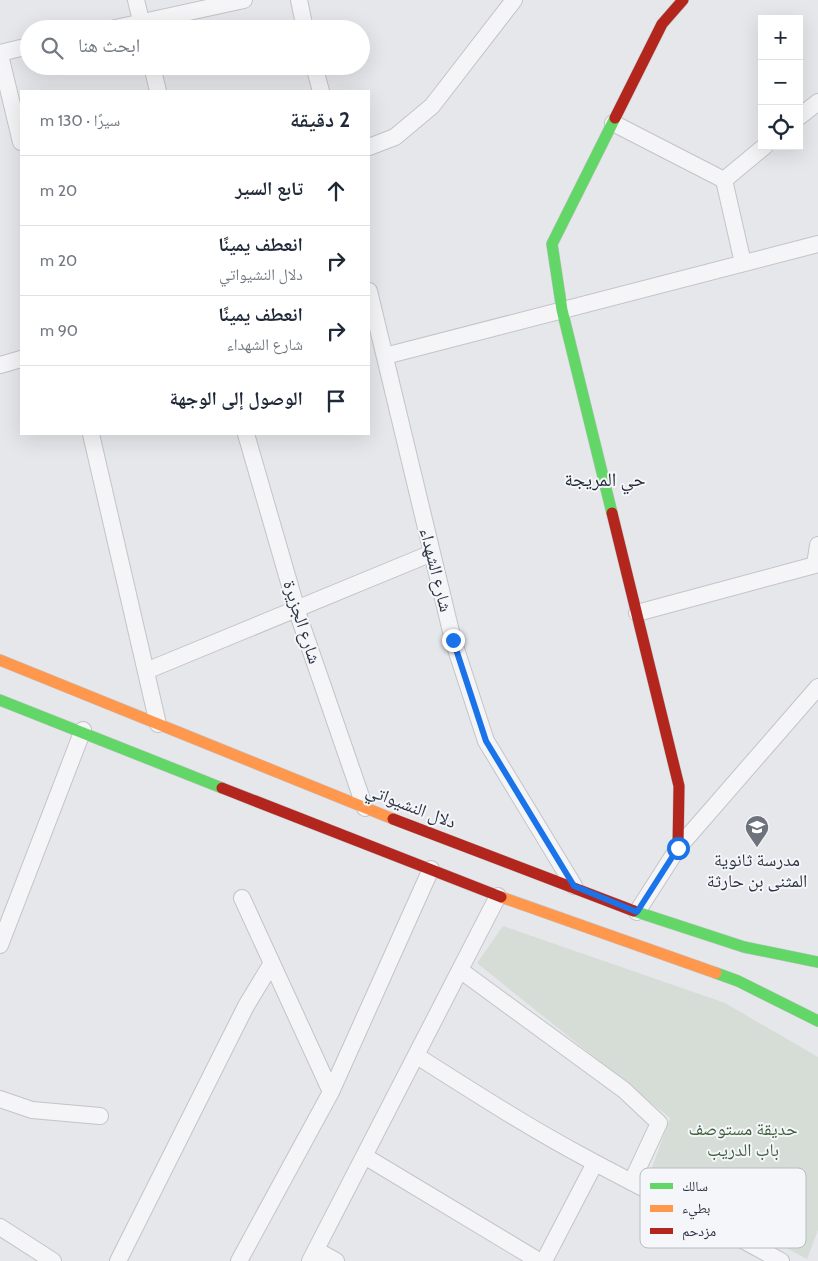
<!DOCTYPE html>
<html lang="ar">
<meta charset="utf-8">
<style>
body{margin:0;font-family:Cabin,"Noto Naskh Arabic",sans-serif;background:#f6f6f7;color:#1f2937;direction:rtl}
.controls{position:absolute;right:15px;top:15px;display:grid;overflow:hidden;border-radius:0px;box-shadow:0 5px 20px #0002}
.controls button{width:45px;height:45px;display:grid;place-items:center;padding:0;border:0;border-bottom:1px solid #e0e1e3;background:#fff;color:#1f2937;font:25px sans-serif}
.stop{position:absolute;width:15px;height:15px;margin:-11px;border:4px solid #1a73e8;border-radius:50%;background:#fff}
.stop.end{background:#1a73e8;border-color:#fff;box-shadow:0 1px 5px #0008}
.list{margin:0;padding:0;list-style:none}
h2{display:flex;justify-content:space-between;align-items:center;height:65px;margin:0;padding:0 20px;font-size:21px}
h2 small{font-size:16px;font-weight:400;color:#747a83}
.list li{display:grid;grid-template-columns:32px 1fr auto;gap:15px;align-items:center;box-sizing:border-box;height:70px;padding:0 20px;border-top:1px solid #e0e1e3}
.list b{display:block;font-size:19px;white-space:nowrap}
.list p{margin:0;font-size:16px;white-space:nowrap;color:#747a83}
.list em{font-size:16px;font-style:normal;color:#747a83}
.icon{flex:none;width:28px;height:28px;fill:none;stroke:currentColor;stroke-width:2;stroke-linecap:round;stroke-linejoin:round}
.map{position:relative;flex:none;width:818px;height:1261px;overflow:hidden;direction:ltr}
.search{position:absolute;background:#fff;box-shadow:0 5px 20px #0002;left:20px;top:20px;width:350px;height:55px;display:flex;align-items:center;gap:12px;box-sizing:border-box;padding:0 18px;border-radius:28px;color:#747a83;font-size:19px}
.panel{position:absolute;background:#fff;box-shadow:0 5px 20px #0002;left:20px;top:90px;width:350px;height:345px;border-radius:0px;direction:rtl}
.map>svg:first-child{display:block}
.green{fill:#d6ddd6}
.lines{fill:none;stroke-linecap:round;stroke-linejoin:round}
.street-casing{stroke:#c2c4c7;stroke-width:18}
.fast-casing{stroke:#c2c4c7;stroke-width:12}
.slow-casing{stroke:#c2c4c7;stroke-width:12}
.jam-casing{stroke:#c2c4c7;stroke-width:12}
.street{stroke:#f5f5f7;stroke-width:16}
.fast{stroke:#63d668;stroke-width:11}
.slow{stroke:#ff974d;stroke-width:11}
.jam{stroke:#b3261e;stroke-width:11}
.route{stroke:#1a73e8;stroke-width:6}
.labels{text-anchor:middle;stroke-width:4;stroke-linejoin:round;paint-order:stroke}
.street-label{font-size:18px;fill:#2c3343;stroke:#f4f6f9}
.poi-label{font-size:18px;fill:#2c3343;stroke:#f4f6f9}
.park-label{font-size:18px;fill:#3f5f39;stroke:#f4f6f9}
.neighbourhood-label{font-size:19px;fill:#1e2534;stroke:#f4f6f9}
.key{fill:#f4f6f9;stroke:#b8bcc2;stroke-width:1}
.key-label{font-size:14px;fill:#2c3343}
</style>
<div class="map">
<svg width="818" height="1261" viewBox="0 0 818 1261">
<rect width="100%" height="100%" fill="#e5e7ea"/>
<path class="green" d="M 503,926 L 725,1003 L 818,1057 L 818,1230 L 807,1259 L 649,1176 L 670,1118 L 477,963 Z"/>
<g class="lines">
<g class="street-casing">
<path id="street" d="M 136,0 L 143,29
M 299,0 L 305,29
M 111,29 L 244,0
M 0,53 L 29,46
M 0,55 L 21,142
M 152,66 L 158,91
M 314,66 L 321,91
M 799,117 L 818,102
M 613,123 L 724,180
M 369,147 L 395,137 L 432,106 L 514,0
M 743,263 L 724,180 L 765,146
M 369,291 L 453,640 L 486,741 L 574,886
M 385,356 L 818,244
M 0,365 L 21,359
M 91,434 L 158,724
M 246,434 L 299,617 L 365,808
M 637,613 L 815,565 L 818,545
M 146,671 L 432,553
M 242,898 L 331,1092 L 431,869
M 637,912 L 678,848 L 818,687
M 0,945 L 83,730
M 460,970 L 624,1090 L 659,1123 L 632,1181
M 417,1056 C 472,1091 528,1127 586,1158 C 651,1193 717,1225 781,1261
M 0,1099 L 32,1110 L 100,1116
M 366,1157 L 539,1261
M 0,1227 L 53,1261
M 316,1250 L 336,1261
M 118,1261 L 246,1006 L 272,963
M 239,1261 L 331,1092
M 310,1261 L 498,896
M 544,1261 L 595,1163"/>
</g>
<g class="fast-casing">
<path id="fast" d="M 612,513 L 562,310 L 552,244 L 615,118
M 0,700 L 222,788
M 634,911 L 744,947 L 818,962
M 716,973 L 738,981 L 818,1021"/>
</g>
<g class="slow-casing">
<path id="slow" d="M 0,660 L 393,819
M 501,897 L 716,973"/>
</g>
<g class="jam-casing">
<path id="jam" d="M 615,118 L 662,24 L 683,0
M 612,513 L 679,786 L 678,848
M 222,788 L 501,897
M 393,819 L 634,911"/>
</g>
<use href="#street" class="street"/>
<use href="#fast" class="fast"/>
<use href="#slow" class="slow"/>
<use href="#jam" class="jam"/>
</g>
<g class="lines">
<path class="route" d="M 453,640 L 486,741 L 574,886 L 637,912 L 678,848"/>
</g>
<defs>
<g id="school-pin" transform="scale(1.25)"><path d="M0 17L-7.5 6A9.5 9.5 0 1 1 7.5 6Z" fill="#6d727d" stroke="#f4f6f9"/><path d="M0-5L7-2L0 1L-7-2ZM-4 1L0 2.5L4 1V4Q0 6-4 4Z" fill="#fff"/></g>
</defs>
<g fill-rule="evenodd">
<use href="#school-pin" x="757" y="827"/>
</g>
<g class="labels">
<g class="street-label">
<text transform="translate(436 570) rotate(76)" y="6">شارع الشهداء</text>
<text transform="translate(302 622) rotate(72)" y="6">شارع الجزيرة</text>
<text transform="translate(411 806) rotate(21)" y="6">دلال النشيواتي</text>
</g>
<g class="poi-label">
<text x="757" y="866">مدرسة ثانوية<tspan x="757" dy="21">المثنى بن حارثة</tspan></text>
</g>
<g class="park-label">
<text x="743" y="1135">حديقة مستوصف<tspan x="743" dy="21">باب الدريب</tspan></text>
</g>
<g class="neighbourhood-label">
<text x="605" y="486">حي المريجة</text>
</g>
</g>
<rect x="640" y="1168" width="166" height="80" rx="8" class="key"/>
<rect x="650" y="1183" width="23" height="6" fill="#63d668"/>
<rect x="650" y="1205" width="23" height="7" fill="#ff974d"/>
<rect x="650" y="1228" width="23" height="6" fill="#b3261e"/>
<g class="key-label">
<text x="682" y="1191">سالك</text>
<text x="682" y="1213">بطيء</text>
<text x="682" y="1236">مزدحم</text>
</g>
</svg>
<div class="controls">
<button>+</button>
<button>−</button>
<button><svg class="icon" aria-label="locate" viewBox="0 0 24 24"><circle cx="12" cy="12" r="6"/><path d="M12 2v4M12 18v4M2 12h4M18 12h4"/></svg></button>
</div>
<div class="stop" style="left:678px;top:848px"></div>
<div class="stop end" style="left:453px;top:640px"></div>
<div class="search"><svg class="icon" aria-label="search" viewBox="0 0 24 24"><circle cx="10" cy="10" r="6"/><path d="M15 15l6 6"/></svg>ابحث هنا</div>
<section class="panel">
<h2>2 دقيقة<small>سيرًا · 130 m</small></h2>
<ul class="list">
<li><svg class="icon" aria-label="ahead" viewBox="0 0 24 24"><path d="M12 20V5M6 11l6-6 6 6"/></svg><div><b>تابع السير</b></div><em>20 m</em></li>
<li><svg class="icon" aria-label="right" viewBox="0 0 24 24"><path d="M7 20v-9h11M14 6l5 5-5 5"/></svg><div><b>انعطف يمينًا</b><p>دلال النشيواتي</p></div><em>20 m</em></li>
<li><svg class="icon" aria-label="right" viewBox="0 0 24 24"><path d="M7 20v-9h11M14 6l5 5-5 5"/></svg><div><b>انعطف يمينًا</b><p>شارع الشهداء</p></div><em>90 m</em></li>
<li><svg class="icon" aria-label="arrive" viewBox="0 0 24 24"><path d="M6 21V4h12l-3 4 3 4H6"/></svg><div><b>الوصول إلى الوجهة</b></div></li>
</ul>
</section>
</div>
